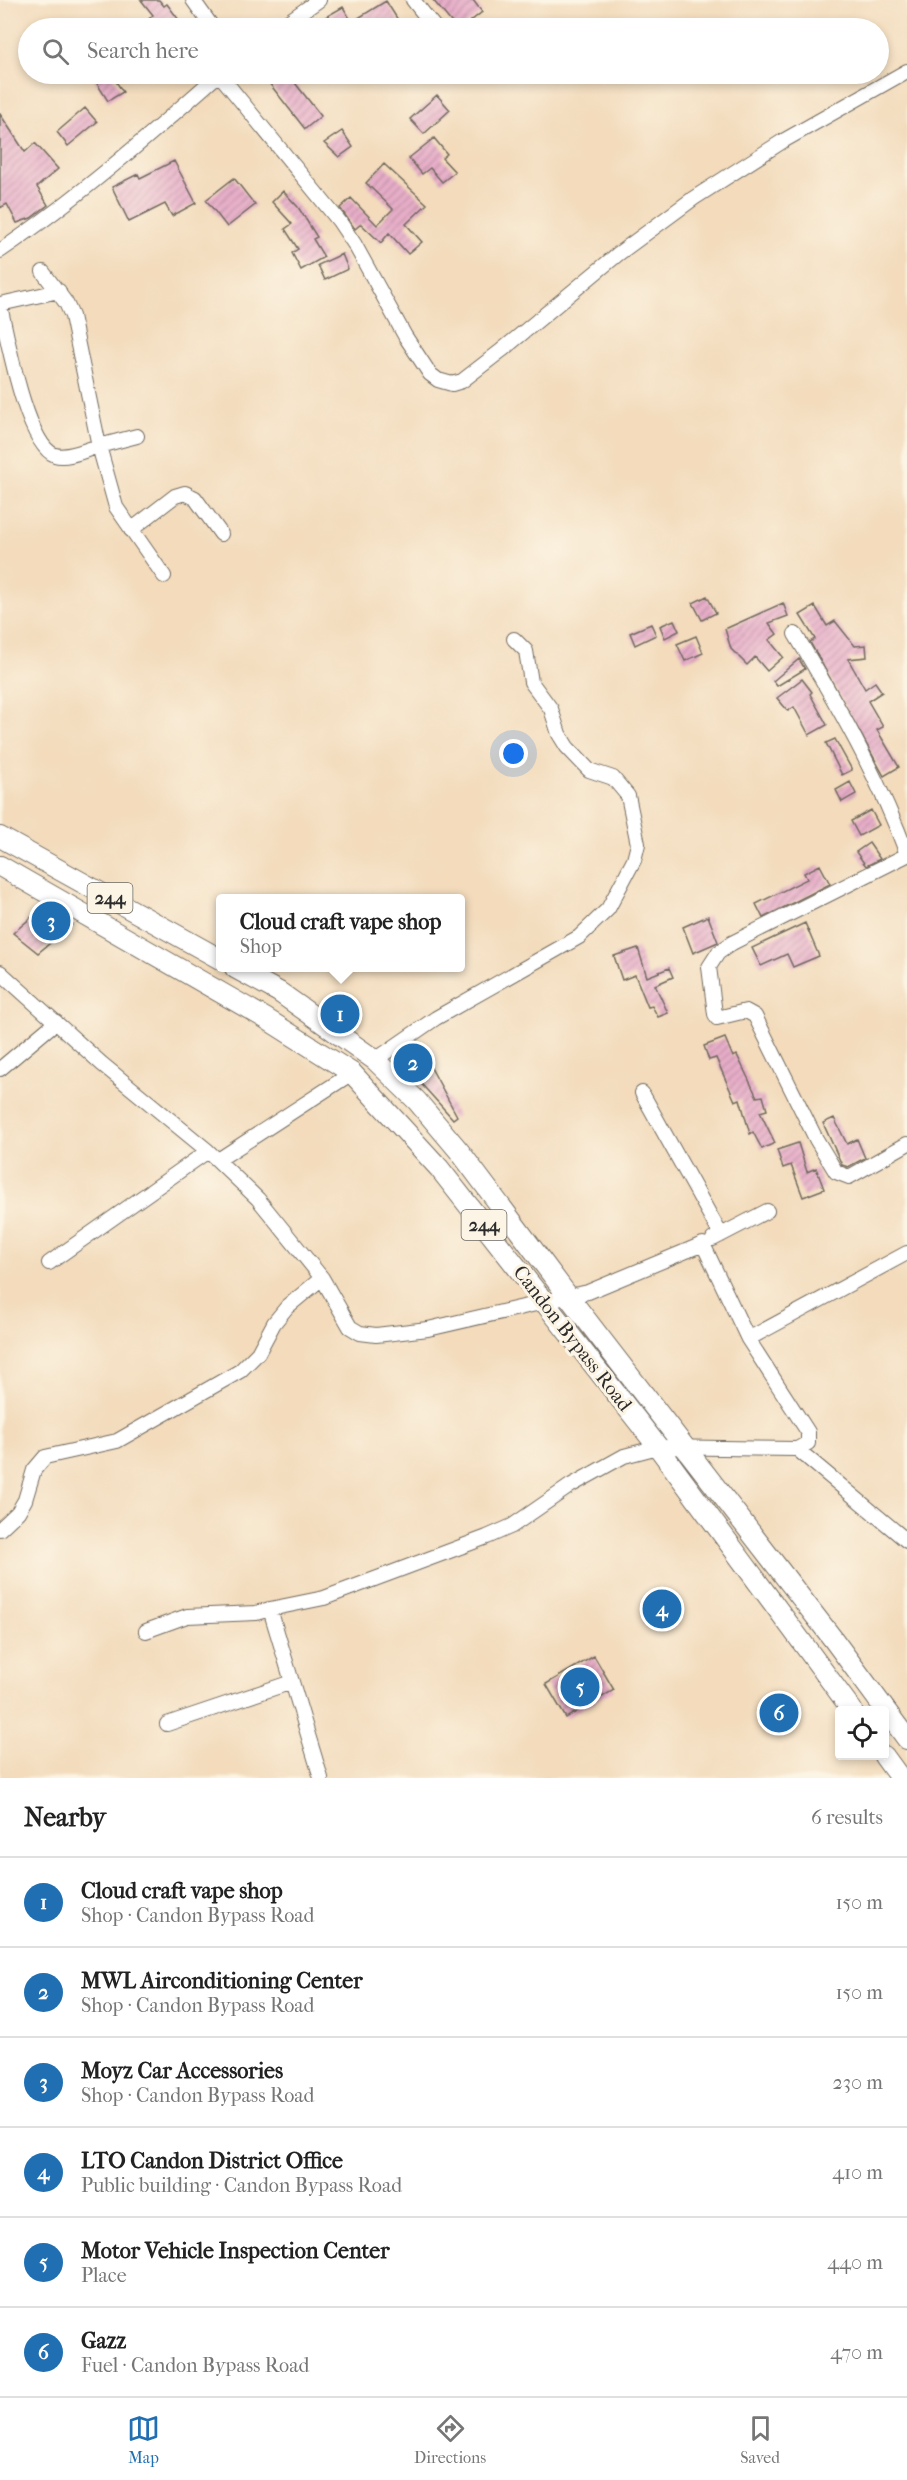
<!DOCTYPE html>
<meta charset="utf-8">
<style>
body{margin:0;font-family:"IM FELL French Canon",serif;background:#f6f6f6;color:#222}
.controls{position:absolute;right:18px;bottom:18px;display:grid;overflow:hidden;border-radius:6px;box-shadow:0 3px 9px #0003}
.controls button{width:54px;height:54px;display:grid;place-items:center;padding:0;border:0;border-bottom:2px solid #e0e0e0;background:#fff;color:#222;font:30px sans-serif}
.you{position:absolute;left:514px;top:754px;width:21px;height:21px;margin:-15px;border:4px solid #fff;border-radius:50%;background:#1a73e8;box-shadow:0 0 0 9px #1a73e833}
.badge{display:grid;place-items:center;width:39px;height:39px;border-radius:50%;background:#1f6fb2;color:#fff;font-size:20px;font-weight:700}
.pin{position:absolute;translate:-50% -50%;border:3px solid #fff;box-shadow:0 2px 6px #0006}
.popup{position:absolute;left:216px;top:894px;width:249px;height:78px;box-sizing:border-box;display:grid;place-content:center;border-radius:6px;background:#fff;filter:drop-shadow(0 2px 4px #0005);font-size:20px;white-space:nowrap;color:#767676}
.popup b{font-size:22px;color:#222}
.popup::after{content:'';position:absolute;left:50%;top:100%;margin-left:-12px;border:12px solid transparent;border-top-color:#fff}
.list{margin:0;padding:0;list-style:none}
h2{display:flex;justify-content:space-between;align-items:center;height:78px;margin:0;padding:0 24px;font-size:26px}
h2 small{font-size:20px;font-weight:400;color:#767676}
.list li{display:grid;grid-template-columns:39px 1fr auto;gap:18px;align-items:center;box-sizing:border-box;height:90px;padding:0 24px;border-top:2px solid #e0e0e0}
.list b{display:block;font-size:22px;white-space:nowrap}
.list p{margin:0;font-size:20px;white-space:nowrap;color:#767676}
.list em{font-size:20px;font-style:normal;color:#767676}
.icon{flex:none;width:33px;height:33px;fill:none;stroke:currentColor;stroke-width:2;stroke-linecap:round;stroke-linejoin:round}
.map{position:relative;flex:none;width:907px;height:1778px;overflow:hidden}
.search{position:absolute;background:#fff;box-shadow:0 3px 9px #0003;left:18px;right:18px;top:18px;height:66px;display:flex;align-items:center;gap:15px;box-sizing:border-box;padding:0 21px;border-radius:33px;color:#767676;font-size:22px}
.sheet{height:618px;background:#fff}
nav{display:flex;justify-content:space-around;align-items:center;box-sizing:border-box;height:84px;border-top:2px solid #e0e0e0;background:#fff;font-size:16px;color:#767676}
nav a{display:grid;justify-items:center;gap:3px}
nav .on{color:#1f6fb2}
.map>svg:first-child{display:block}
.building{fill:url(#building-hatch)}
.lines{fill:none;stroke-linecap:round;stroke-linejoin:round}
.minor-casing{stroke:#71695e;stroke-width:16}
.highway-casing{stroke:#71695e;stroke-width:22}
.minor{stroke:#fff;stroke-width:14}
.highway{stroke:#fff;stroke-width:20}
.labels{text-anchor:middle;stroke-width:6;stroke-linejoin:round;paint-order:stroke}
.shield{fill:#fcf5e5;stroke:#6a6863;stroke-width:1.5}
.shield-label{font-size:18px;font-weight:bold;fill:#2b2b2b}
.street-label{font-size:20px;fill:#2b2b2b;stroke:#fcf5e5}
</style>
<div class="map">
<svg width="907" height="1778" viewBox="0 0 907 1778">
<defs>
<pattern id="building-hatch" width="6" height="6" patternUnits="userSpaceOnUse" patternTransform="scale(1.5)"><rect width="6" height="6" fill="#e8aec9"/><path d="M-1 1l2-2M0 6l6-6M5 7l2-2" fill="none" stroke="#bc8ea3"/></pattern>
</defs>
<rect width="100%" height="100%" fill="#fcf5e5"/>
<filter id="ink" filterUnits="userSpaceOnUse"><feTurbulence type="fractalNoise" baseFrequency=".0167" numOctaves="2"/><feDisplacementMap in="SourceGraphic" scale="12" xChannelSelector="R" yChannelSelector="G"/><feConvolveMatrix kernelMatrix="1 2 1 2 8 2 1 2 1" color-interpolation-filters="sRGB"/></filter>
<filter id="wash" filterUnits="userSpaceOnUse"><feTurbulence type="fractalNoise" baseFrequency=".008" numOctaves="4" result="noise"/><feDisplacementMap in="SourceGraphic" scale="24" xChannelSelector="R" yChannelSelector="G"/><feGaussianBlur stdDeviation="1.35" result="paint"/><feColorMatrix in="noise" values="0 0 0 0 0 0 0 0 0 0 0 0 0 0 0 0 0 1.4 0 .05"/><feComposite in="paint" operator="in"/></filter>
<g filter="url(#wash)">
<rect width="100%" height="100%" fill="#f3dbbc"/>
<g id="blocks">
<path class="building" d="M 141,0 L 159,0 L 164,6 L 167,4 L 185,28 L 140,28 L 153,15 Z
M 433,0 L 473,0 L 482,12 L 462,28 L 456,28 Z
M 386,1 L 403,28 L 327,28 L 322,19 L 343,7 L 352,22 Z
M 91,74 L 111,74 L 123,92 L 108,101 Z
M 262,74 L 288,74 L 321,116 L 305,129 Z
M 437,95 L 450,110 L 424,134 L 410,119 Z
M 85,108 L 97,122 L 68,146 L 57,132 Z
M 0,114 L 25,152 L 35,143 L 58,169 L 37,187 L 48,205 L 31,218 L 17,223 L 7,204 L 0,208 Z
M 342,131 L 353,147 L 339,157 L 324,143 Z
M 434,138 L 447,154 L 442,158 L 455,172 L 442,182 L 430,168 L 422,174 L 409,158 Z
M 174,161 L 196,203 L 172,216 L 165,204 L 129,222 L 112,187 L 138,174 L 140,178 Z
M 384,164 L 427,204 L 406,224 L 422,242 L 408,254 L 389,233 L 381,243 L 361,224 L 355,229 L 340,208 L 351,198 L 377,225 L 393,209 L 366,183 Z
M 234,178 L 255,205 L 227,227 L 206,200 Z
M 283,191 L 298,207 L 317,237 L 313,239 L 324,257 L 301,270 L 292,253 L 298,249 L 285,229 L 292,224 L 272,202 Z
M 342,254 L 348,269 L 325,280 L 318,265 Z
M 707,596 L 716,613 L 702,620 L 693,603 Z
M 783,603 L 788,616 L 769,623 L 777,634 L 769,640 L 783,657 L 767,671 L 755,657 L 747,665 L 731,649 L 725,629 Z
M 815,606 L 827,626 L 835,621 L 855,646 L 866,645 L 867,657 L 848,659 L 865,689 L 875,682 L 882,692 L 868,701 L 883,727 L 877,730 L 899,767 L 884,776 L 810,642 L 815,639 L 800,615 Z
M 674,620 L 679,631 L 665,638 L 660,626 Z
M 651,624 L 656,635 L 635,645 L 630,633 Z
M 696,636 L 703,653 L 685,661 L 677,644 Z
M 799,659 L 805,669 L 777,686 L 773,681 Z
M 802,679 L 812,692 L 810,694 L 827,725 L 809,735 L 794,707 L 788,711 L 777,698 Z
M 835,739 L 852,770 L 842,775 L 826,743 Z
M 850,782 L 856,794 L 842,802 L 836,790 Z
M 871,810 L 879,825 L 859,836 L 851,821 Z
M 869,843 L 880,859 L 866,866 L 856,852 Z
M 820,865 L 830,884 L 763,918 L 756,904 L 807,879 L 804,873 Z
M 45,906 L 73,924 L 38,953 L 13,933 Z
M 708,916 L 718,942 L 693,953 L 683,927 Z
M 805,923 L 819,956 L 793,967 L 787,954 L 761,966 L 752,948 Z
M 638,948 L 647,977 L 669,968 L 673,977 L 655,985 L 668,1013 L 658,1017 L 652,1006 L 648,1007 L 635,975 L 622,980 L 614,956 Z
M 725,1038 L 733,1057 L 737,1055 L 757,1097 L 763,1096 L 767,1110 L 760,1112 L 775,1143 L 762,1149 L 753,1132 L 750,1134 L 740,1099 L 735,1101 L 716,1058 L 709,1060 L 704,1046 Z
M 417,1042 L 457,1116 L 453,1119 L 396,1056 Z
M 834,1118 L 847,1144 L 857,1139 L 865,1158 L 848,1167 L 842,1165 L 823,1123 Z
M 798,1143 L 807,1172 L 816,1168 L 824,1189 L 803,1197 L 791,1165 L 783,1168 L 777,1150 Z
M 594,1656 L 614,1690 L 566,1718 L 546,1684 Z"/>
</g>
</g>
<g filter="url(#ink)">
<use href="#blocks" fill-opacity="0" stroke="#71695e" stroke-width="1.5"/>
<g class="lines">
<g class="minor-casing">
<path id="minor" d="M 193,0 L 213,28
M 413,0 L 435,28
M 279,28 L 319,0
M 219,74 L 339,221 L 355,245 L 405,336 L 430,374 L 438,380 L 452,384 L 462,381 L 502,350 L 618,254 L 694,198 L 783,141 L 907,71
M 0,251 C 78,198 149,136 219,74
M 0,304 L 59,291
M 0,306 C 7,335 26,445 55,455 C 68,459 87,449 99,446 L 72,316 L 66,303 L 43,272
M 137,436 L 99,446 L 116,507 L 164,576
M 131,530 L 175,496 L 185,493 L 195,498 L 221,534
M 795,634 C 838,705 878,776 907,854
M 907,855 L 732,943 L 718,953 L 709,967 L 715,1014 L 717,1018 L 746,1011 L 755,1016 L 816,1139 L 836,1172 L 849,1177 L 907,1144
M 0,972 L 102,1064 L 208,1151 L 258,1199 L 322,1278 L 350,1327 L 360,1333 L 376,1335 L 428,1329 L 588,1292 L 703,1244 L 748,1339 L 808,1432 L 808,1443 L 797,1449 L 658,1447 L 624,1456 L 570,1486 L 512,1526 L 487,1537 L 324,1598 L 270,1609 L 321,1778
M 375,1060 L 436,1018 L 579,937 L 608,909 L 634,860 L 638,844 L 628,796 L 613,778 L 589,770 L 567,747 L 559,734 L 551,709 L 531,682 L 526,651 L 514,639
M 0,1069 L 56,1022
M 642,1093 L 721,1235
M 218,1160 L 352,1073
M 713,1239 L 767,1211
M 49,1263 L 208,1151
M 748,1339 L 907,1253
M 797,1449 L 907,1541
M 0,1529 L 18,1512 L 25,1500 L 34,1470 L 45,1457 L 117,1441 L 240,1371 L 258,1353 L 274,1323 L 287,1307 L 322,1278
M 146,1631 L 187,1616 L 256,1613 L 270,1609
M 167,1724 L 292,1682"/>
</g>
<g class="highway-casing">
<path id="highway" d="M 0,837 L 220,959
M 0,866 L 265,1018 L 352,1073 L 439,1168 L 658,1447 L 852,1710
M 235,968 L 279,992 L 375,1060 L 417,1101 L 460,1152 L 568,1296 L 833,1639 L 907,1739
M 884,1756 L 900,1778"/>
</g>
<use href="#minor" class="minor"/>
<use href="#highway" class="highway"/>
</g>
</g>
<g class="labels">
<g class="shield">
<rect x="87.5" y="883" width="45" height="30" rx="4.5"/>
<rect x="461.5" y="1210" width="45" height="30" rx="4.5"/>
</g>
<g class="shield-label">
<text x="110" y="904">244</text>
<text x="484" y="1231">244</text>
</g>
<g class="street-label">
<text transform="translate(573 1338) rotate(52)" y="7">Candon Bypass Road</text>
</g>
</g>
</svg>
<div class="controls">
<button><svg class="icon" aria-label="locate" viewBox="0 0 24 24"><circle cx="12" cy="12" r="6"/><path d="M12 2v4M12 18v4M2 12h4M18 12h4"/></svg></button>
</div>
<div class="you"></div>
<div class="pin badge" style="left:340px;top:1014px">1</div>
<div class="popup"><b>Cloud craft vape shop</b>Shop</div>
<div class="pin badge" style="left:413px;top:1063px">2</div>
<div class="pin badge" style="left:51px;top:921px">3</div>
<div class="pin badge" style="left:662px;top:1609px">4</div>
<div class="pin badge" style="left:580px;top:1687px">5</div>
<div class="pin badge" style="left:779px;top:1713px">6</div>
<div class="search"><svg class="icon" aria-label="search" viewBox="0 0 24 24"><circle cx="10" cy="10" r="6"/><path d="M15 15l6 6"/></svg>Search here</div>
</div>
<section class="sheet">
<h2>Nearby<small>6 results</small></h2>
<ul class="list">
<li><span class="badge">1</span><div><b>Cloud craft vape shop</b><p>Shop · Candon Bypass Road</p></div><em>150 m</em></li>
<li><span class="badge">2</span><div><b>MWL Airconditioning Center</b><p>Shop · Candon Bypass Road</p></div><em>150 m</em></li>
<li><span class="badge">3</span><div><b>Moyz Car Accessories</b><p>Shop · Candon Bypass Road</p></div><em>230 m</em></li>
<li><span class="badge">4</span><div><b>LTO Candon District Office</b><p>Public building · Candon Bypass Road</p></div><em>410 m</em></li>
<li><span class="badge">5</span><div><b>Motor Vehicle Inspection Center</b><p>Place</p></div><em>440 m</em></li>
<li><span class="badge">6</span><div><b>Gazz</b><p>Fuel · Candon Bypass Road</p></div><em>470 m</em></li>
</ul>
</section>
<nav>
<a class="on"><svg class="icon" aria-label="map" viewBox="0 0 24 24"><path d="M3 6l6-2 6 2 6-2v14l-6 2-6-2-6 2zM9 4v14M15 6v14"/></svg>Map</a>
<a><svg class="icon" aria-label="directions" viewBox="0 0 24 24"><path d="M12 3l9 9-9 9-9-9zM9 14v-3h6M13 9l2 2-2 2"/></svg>Directions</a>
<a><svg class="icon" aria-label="saved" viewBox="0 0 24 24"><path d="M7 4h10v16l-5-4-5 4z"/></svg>Saved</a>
</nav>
